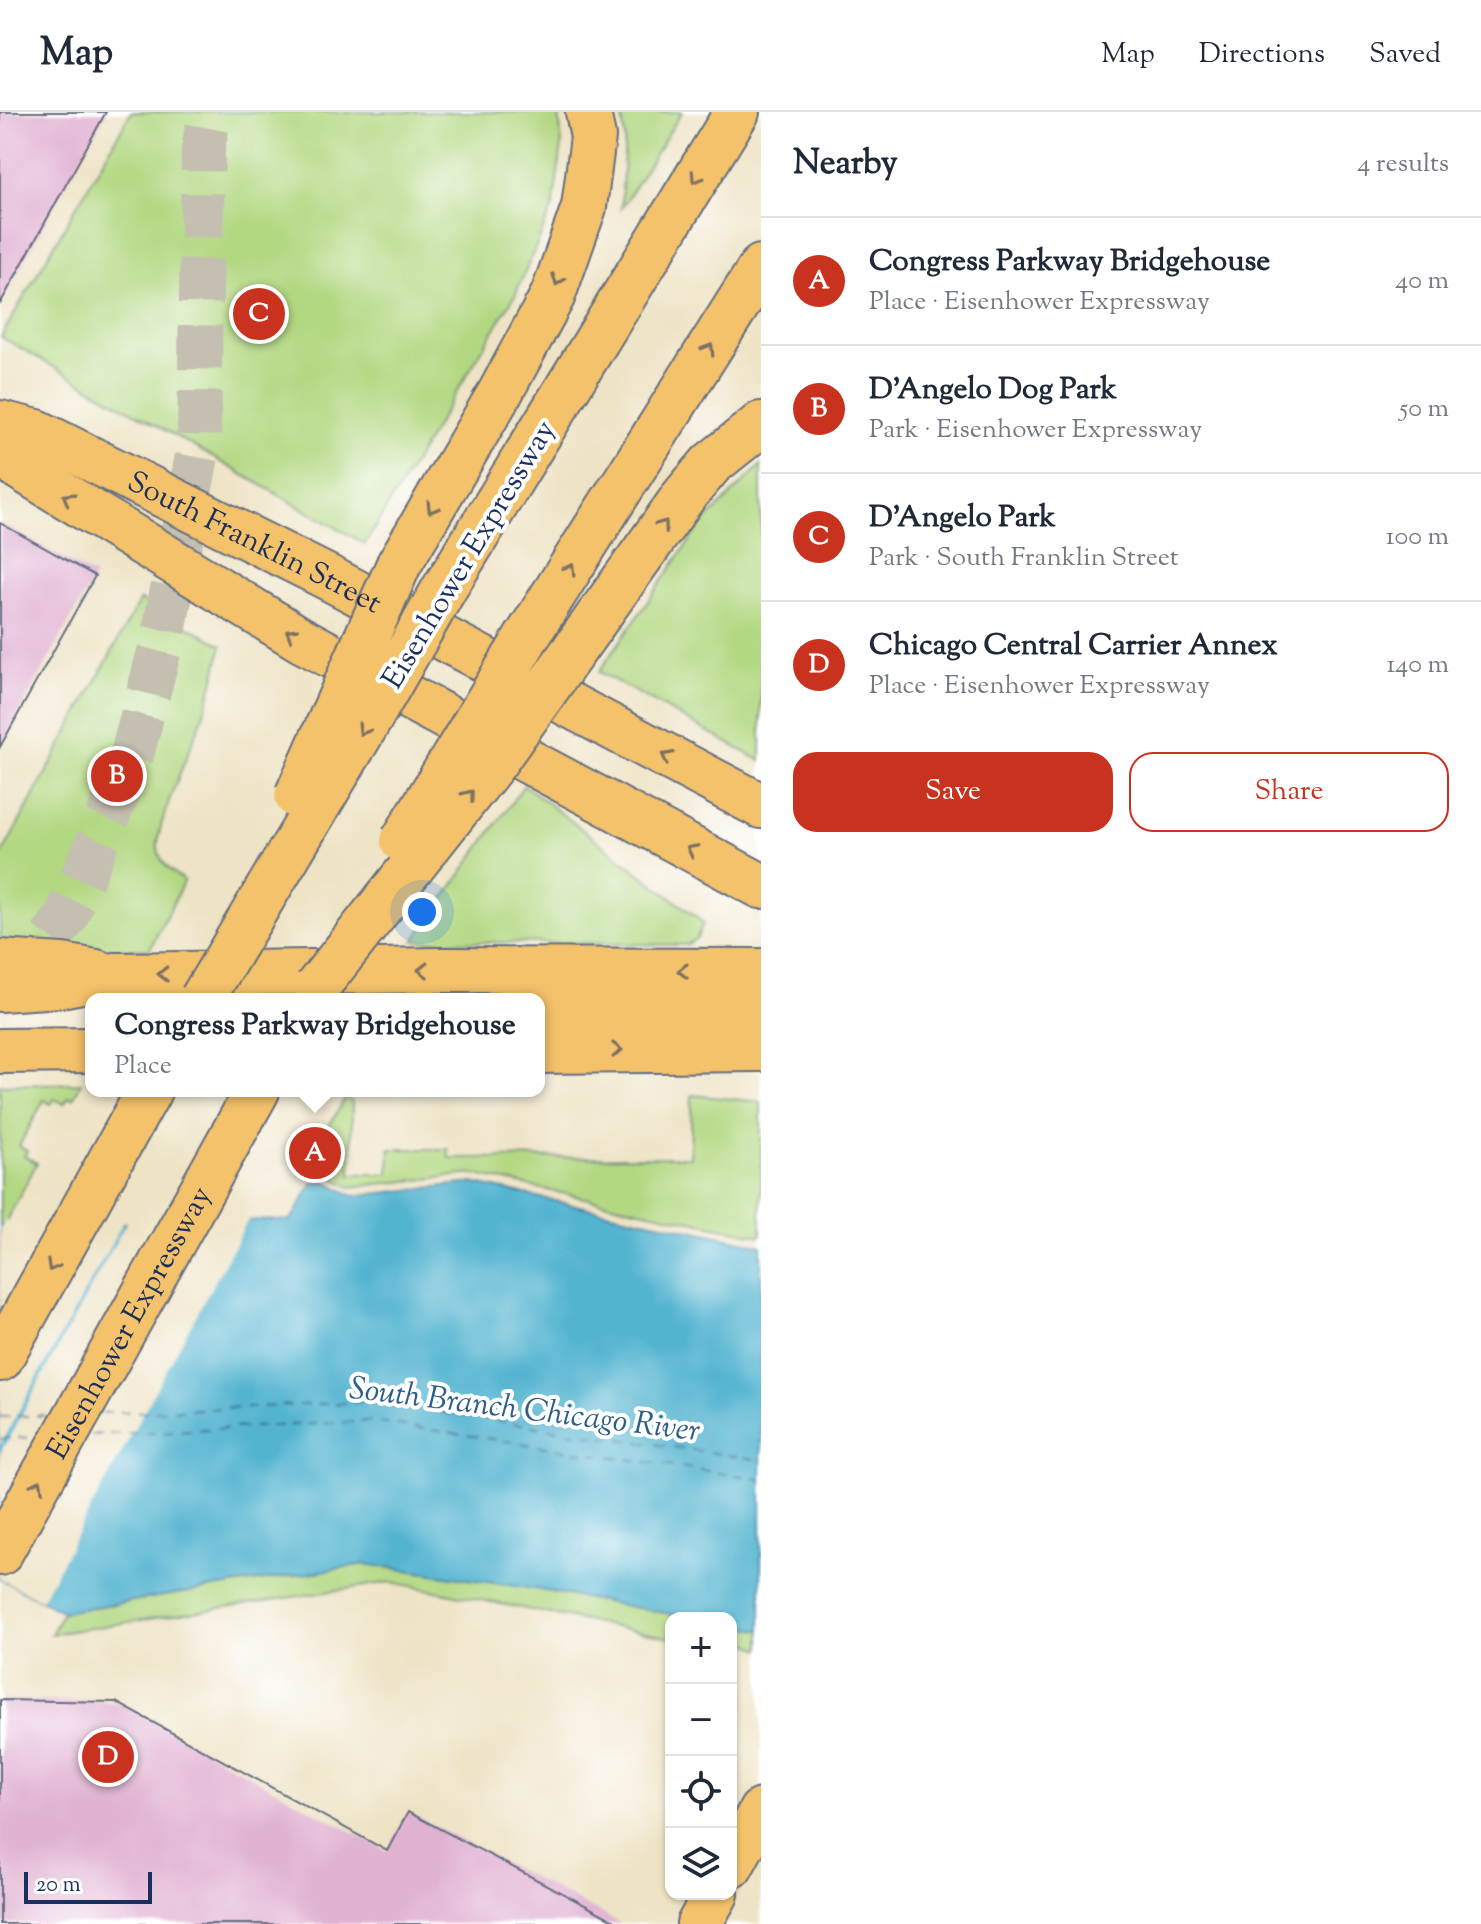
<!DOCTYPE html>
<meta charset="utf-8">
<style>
body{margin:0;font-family:"Sorts Mill Goudy",serif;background:#f6f6f7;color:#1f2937}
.controls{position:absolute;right:24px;bottom:24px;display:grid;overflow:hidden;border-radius:16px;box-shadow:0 2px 6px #0004}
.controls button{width:72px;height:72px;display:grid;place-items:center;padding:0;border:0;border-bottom:2px solid #e0e1e3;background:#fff;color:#1f2937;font:40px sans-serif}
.scale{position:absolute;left:24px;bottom:20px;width:128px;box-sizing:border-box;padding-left:8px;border:4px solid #1b2f5e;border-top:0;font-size:22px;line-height:28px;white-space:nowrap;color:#1b2f5e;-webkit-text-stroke:6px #fff;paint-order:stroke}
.you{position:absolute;left:422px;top:800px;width:28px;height:28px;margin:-20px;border:6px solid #fff;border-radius:50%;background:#1a73e8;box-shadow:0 0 0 12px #1a73e833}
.badge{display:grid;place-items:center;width:52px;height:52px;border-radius:50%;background:#c8321e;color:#fff;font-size:26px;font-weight:700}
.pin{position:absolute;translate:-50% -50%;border:4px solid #fff;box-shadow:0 2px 8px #0006}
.popup{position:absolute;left:85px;top:881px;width:460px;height:104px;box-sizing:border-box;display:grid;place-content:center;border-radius:16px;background:#fff;filter:drop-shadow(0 2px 6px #0005);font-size:26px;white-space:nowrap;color:#747a83}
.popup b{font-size:30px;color:#1f2937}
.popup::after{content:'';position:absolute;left:50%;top:100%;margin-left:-16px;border:16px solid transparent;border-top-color:#fff}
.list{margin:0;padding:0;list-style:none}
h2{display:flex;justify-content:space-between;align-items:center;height:104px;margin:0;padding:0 32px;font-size:34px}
h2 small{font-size:26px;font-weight:400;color:#747a83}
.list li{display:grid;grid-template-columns:52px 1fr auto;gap:24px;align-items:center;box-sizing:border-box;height:128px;padding:0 32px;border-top:2px solid #e0e1e3}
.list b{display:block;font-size:30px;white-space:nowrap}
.list p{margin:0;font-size:26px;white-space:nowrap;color:#747a83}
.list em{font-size:26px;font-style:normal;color:#747a83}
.actions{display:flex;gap:16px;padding:24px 32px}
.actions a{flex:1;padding:18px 0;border:2px solid #c8321e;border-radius:24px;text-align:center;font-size:28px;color:#c8321e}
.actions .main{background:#c8321e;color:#fff}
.icon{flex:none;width:44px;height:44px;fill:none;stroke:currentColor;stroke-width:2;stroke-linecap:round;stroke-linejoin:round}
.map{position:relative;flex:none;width:761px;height:1812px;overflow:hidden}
header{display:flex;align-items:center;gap:48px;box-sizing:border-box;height:112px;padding:0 40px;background:#fff;border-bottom:2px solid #e0e1e3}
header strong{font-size:38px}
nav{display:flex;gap:44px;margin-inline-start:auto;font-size:28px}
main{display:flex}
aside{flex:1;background:#fff}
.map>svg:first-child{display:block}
.green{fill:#b3d882;stroke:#678470;stroke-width:2}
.water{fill:#52b4d0;stroke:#367297;stroke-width:2}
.pier{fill:#eee3c5}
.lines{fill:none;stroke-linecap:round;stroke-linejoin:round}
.ferry{stroke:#2e5e86;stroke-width:2;stroke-dasharray:10 8;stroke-linecap:butt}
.building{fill:#e1b3d3}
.highway-tunnel{stroke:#c4bfb0;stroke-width:44;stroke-dasharray:44 22;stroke-linecap:butt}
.major-casing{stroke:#656e82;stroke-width:48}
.highway-casing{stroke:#656e82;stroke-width:48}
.major{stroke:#f4c26a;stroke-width:44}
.highway{stroke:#f4c26a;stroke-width:44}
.highway-bridge-casing{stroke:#656e82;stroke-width:48;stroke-linecap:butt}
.highway-bridge{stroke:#f4c26a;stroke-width:44}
.oneway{stroke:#7d7163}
.labels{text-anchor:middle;stroke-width:8;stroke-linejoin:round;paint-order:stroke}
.street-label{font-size:30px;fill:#1b2f5e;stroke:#fff}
.water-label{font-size:32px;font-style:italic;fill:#2e5e86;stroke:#fff}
</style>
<header>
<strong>Map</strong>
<nav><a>Map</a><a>Directions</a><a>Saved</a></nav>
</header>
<main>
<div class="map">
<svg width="761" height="1812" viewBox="0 0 761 1812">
<rect width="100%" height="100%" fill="#fff"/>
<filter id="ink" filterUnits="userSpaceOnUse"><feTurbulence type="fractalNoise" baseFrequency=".0125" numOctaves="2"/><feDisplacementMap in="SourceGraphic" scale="16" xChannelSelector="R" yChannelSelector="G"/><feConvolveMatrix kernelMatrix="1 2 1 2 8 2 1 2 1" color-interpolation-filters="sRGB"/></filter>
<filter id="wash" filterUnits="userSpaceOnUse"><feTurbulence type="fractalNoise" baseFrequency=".006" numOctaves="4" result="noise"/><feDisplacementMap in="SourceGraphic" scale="32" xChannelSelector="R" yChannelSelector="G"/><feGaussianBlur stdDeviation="1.8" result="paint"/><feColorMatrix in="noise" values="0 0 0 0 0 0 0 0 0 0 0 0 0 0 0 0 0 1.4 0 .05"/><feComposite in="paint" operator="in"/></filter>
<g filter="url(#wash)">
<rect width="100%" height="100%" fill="#eee3c5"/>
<path class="green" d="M 131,0 L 559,0 L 562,34 L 553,95 L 515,183 L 365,432 L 1,225 Z
M 621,0 L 682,0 L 621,96 L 625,25 Z
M 761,353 L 761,649 L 599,560 L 700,414 Z
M 140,488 L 222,533 C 217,557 211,580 203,604 C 193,633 155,711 158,737 C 161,753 172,760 184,769 L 150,837 L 96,838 L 0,832 L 0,746 Z
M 524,673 L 694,803 L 703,811 L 697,826 L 686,833 L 414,829 Z
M 81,971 L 73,987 L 69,985 L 64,992 L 55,987 L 51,992 L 44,988 L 19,1034 L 27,1039 L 24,1044 L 37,1051 L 4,1113 L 0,1113 L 0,973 Z
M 692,983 L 761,990 L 761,1124 L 473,1062 L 350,1075 L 325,1061 L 342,1029 L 326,1019 L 345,986 L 352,990 L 351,1062 L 389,1062 L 390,1037 L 448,1037 L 449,1046 L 690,1045 Z
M 365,1452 L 529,1476 L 693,1506 L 671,1506 L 671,1526 L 391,1470 L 51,1522 L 63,1500 Z
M 731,1513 L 761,1518 L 761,1537 L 745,1530 L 734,1550 L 731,1549 Z"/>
<path class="water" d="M 322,1067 L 353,1084 L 472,1071 L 761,1133 L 761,1518 L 731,1513 L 731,1506 L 693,1506 L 529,1476 L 365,1452 L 63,1500 L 0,1467 L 0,1113 L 291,1108 L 314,1069 L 319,1071 Z"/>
<path class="pier" d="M 249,1106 L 41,1488 L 0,1467 L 0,1342 L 128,1107 Z
M 125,1107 L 0,1333 L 0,1117 L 5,1109 Z"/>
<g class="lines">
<path class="ferry" d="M 101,1301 L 371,1290 L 761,1348
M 0,1305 L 51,1303
M 91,1323 L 371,1309 L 761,1367
M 0,1327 L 41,1325"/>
</g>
<g id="blocks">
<path class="building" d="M 0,0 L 106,0 L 0,192 Z
M 0,411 L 95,464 L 0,635 Z
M 311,1015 L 339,1032 L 319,1067 L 291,1051 Z
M 0,1588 L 116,1590 L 387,1739 L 408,1700 L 621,1812 L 0,1812 Z"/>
</g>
</g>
<g filter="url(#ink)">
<use href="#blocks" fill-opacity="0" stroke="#656e82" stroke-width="2"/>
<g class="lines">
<path class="highway-tunnel" d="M 13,880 L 66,805 L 129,654 L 163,525 L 199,333 L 203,37 L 210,0"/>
<g class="major-casing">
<g id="major">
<path id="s1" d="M 0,311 L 37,320 L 331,467 L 761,694"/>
<path d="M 0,850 L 62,854 L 96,860"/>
<path d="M 539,939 L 761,937"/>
<path d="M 731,1754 L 761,1699"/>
<path d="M 699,1812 L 716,1782"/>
</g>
</g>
<g class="highway-casing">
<g id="highway">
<path d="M 0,340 L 20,356 L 300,527 L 761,774"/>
<path d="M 399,452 L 500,281 L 553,183 L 584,95 L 593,25 L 588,0"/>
<path d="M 444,477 L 737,0"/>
<path d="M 528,523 L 761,155"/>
<path d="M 569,545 L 684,384 L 711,352 L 761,312"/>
<path d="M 0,877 L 61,873 L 114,863 L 439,858 L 761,859"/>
<path d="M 539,896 L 761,898"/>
<path d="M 0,939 L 91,938"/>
<path d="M 0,1247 L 149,979"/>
<path id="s2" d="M 0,1441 L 257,979"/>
</g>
</g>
<use href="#major" class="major"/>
<use href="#highway" class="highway"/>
<g class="highway-bridge-casing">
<path id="highway-bridge" d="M 297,684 L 399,452
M 403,729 L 528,523
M 316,876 L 494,651 L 569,545
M 202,887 L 371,605 L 444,477"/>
</g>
<use href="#highway-bridge" class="highway-bridge"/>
</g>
<defs><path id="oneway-chevron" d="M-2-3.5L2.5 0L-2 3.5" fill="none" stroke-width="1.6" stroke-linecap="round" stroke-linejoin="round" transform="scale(2)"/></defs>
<g class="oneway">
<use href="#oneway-chevron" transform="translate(696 66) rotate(122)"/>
<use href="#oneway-chevron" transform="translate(558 168) rotate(110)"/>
<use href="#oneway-chevron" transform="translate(709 237) rotate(-58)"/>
<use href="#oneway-chevron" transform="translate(68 386) rotate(-148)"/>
<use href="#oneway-chevron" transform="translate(432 396) rotate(121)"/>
<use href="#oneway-chevron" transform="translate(663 413) rotate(-54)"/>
<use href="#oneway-chevron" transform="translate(570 457) rotate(-58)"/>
<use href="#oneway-chevron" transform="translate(291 521) rotate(-149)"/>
<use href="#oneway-chevron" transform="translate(363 618) rotate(121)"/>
<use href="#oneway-chevron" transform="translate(667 645) rotate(-152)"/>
<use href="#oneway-chevron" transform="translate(469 683) rotate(-52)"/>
<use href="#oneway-chevron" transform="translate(692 738) rotate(-152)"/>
<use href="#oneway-chevron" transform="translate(423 858) rotate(179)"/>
<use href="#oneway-chevron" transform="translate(683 859) rotate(-180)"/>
<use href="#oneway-chevron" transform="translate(163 862) rotate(179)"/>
<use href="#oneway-chevron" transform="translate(617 938) rotate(-1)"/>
<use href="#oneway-chevron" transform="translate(52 1154) rotate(119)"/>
<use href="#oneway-chevron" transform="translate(38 1373) rotate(-61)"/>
</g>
</g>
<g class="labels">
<g class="street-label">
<text dy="10" stroke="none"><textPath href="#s1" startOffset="282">South Franklin Street</textPath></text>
<text transform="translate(468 442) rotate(-59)" y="10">Eisenhower Expressway</text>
<text dy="10" stroke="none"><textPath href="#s2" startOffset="264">Eisenhower Expressway</textPath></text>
</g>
<g class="water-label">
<text transform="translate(525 1296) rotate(7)" y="11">South Branch Chicago River</text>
</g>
</g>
</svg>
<div class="controls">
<button>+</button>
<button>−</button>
<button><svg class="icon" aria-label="locate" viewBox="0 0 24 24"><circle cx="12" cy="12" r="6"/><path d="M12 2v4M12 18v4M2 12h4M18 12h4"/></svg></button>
<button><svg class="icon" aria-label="layers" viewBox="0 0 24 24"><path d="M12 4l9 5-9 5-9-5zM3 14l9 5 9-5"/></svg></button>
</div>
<div class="scale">20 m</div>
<div class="you"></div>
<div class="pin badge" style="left:315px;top:1041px">A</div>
<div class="popup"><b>Congress Parkway Bridgehouse</b>Place</div>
<div class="pin badge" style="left:117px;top:664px">B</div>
<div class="pin badge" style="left:259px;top:202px">C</div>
<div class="pin badge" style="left:108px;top:1645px">D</div>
</div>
<aside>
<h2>Nearby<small>4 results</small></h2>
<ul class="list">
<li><span class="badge">A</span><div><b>Congress Parkway Bridgehouse</b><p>Place · Eisenhower Expressway</p></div><em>40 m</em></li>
<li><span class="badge">B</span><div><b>D'Angelo Dog Park</b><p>Park · Eisenhower Expressway</p></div><em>50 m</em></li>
<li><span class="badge">C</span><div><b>D'Angelo Park</b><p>Park · South Franklin Street</p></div><em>100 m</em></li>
<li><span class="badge">D</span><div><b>Chicago Central Carrier Annex</b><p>Place · Eisenhower Expressway</p></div><em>140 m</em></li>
</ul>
<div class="actions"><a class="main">Save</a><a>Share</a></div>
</aside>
</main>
